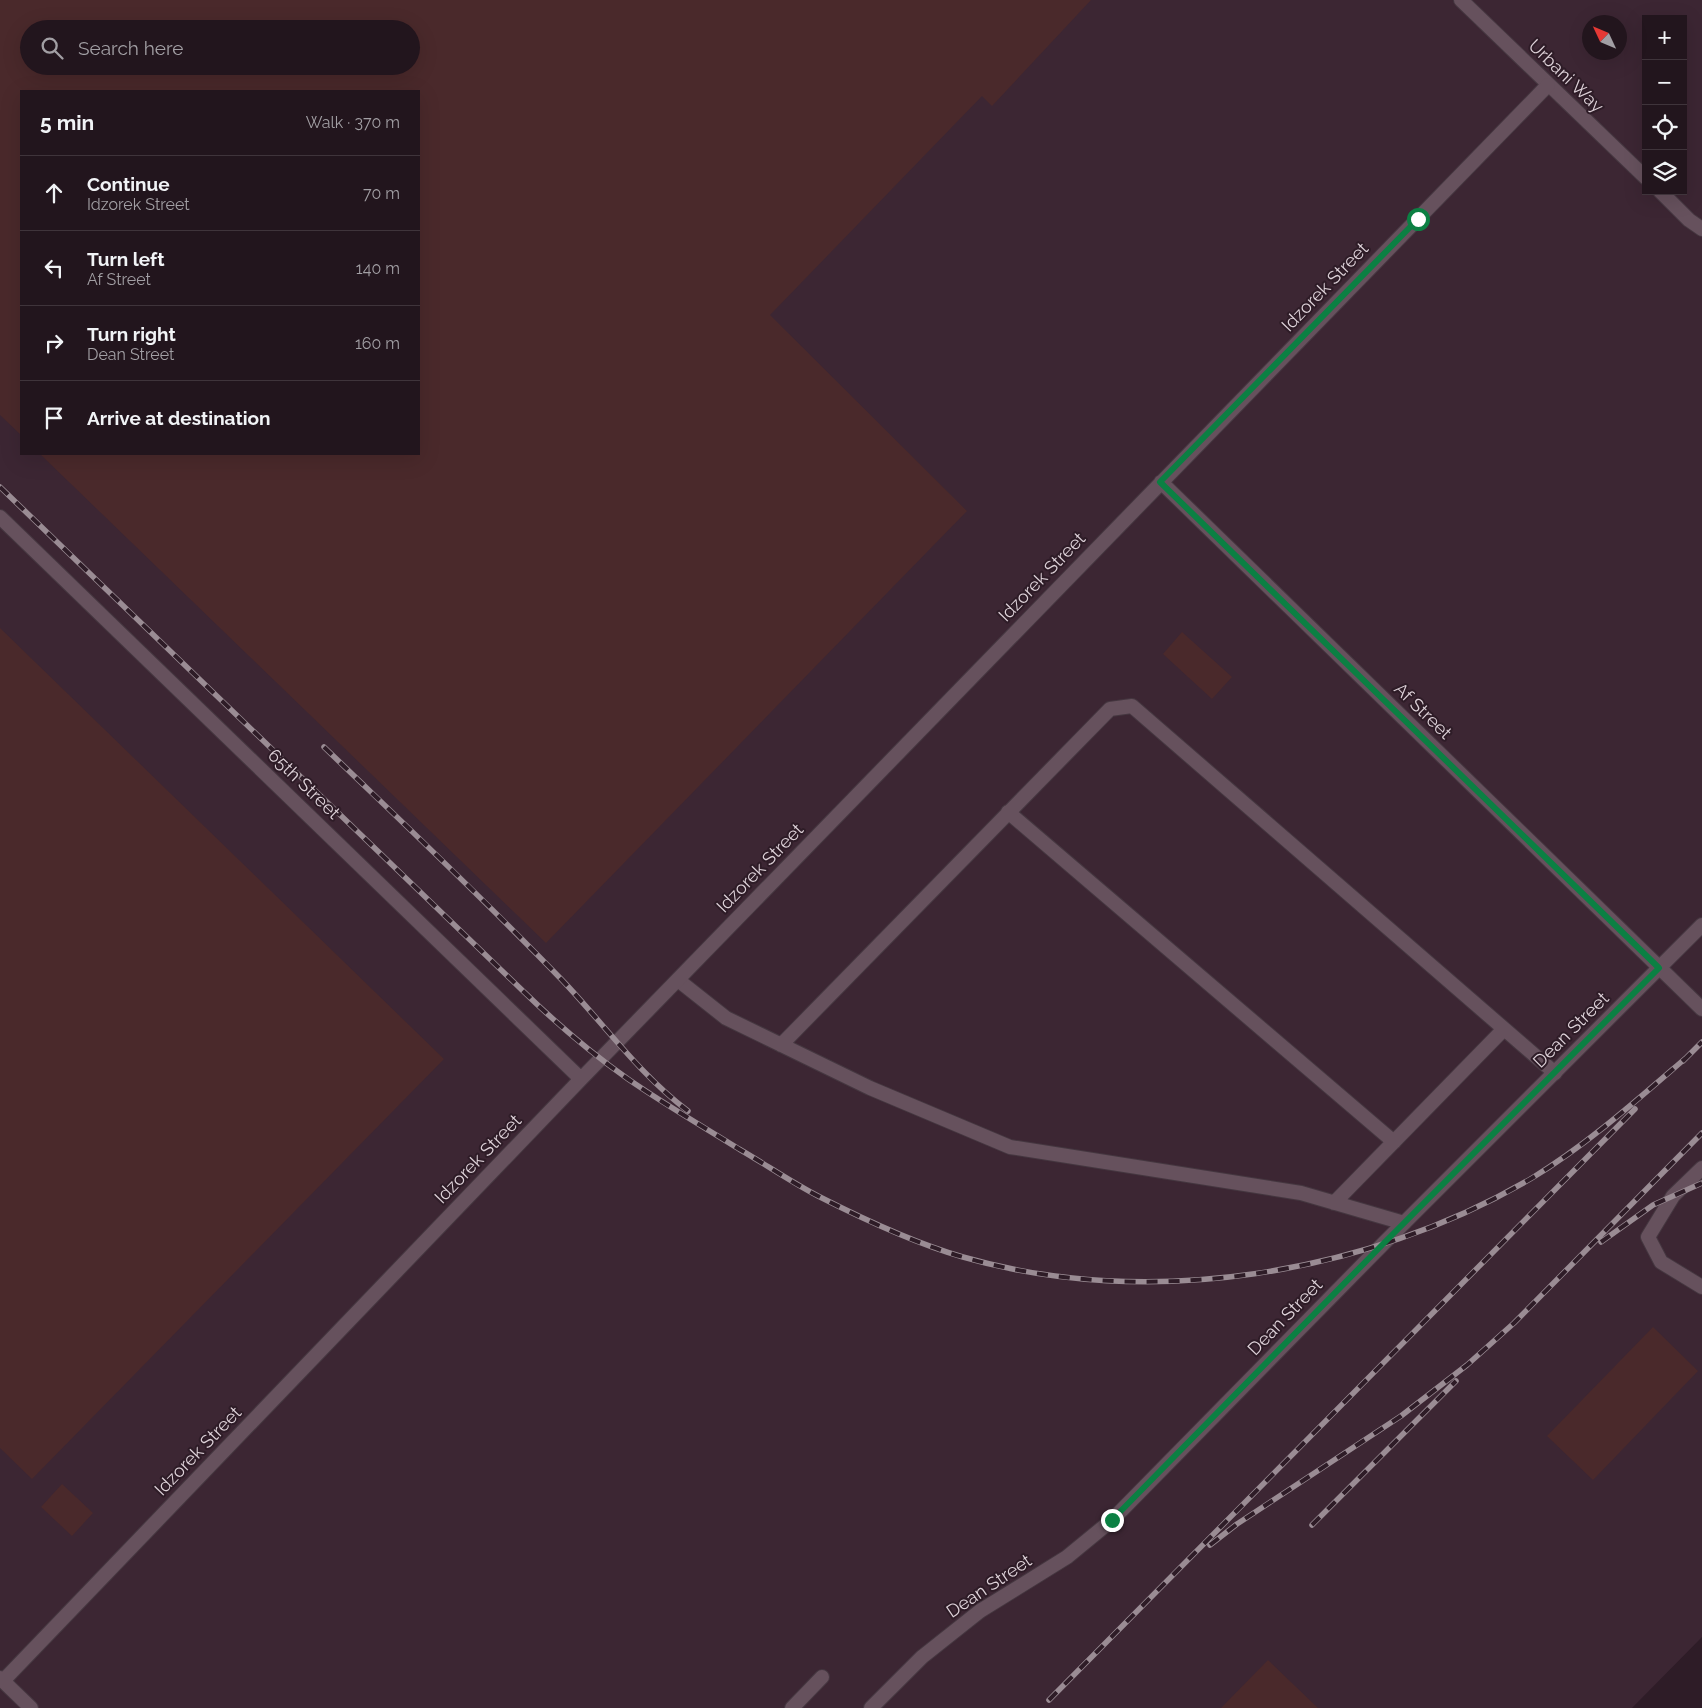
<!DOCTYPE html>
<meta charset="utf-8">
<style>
body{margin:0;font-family:Raleway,sans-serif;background:#2a1e26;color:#f1f3f6}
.controls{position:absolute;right:15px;top:15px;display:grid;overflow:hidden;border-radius:0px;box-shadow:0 5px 20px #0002}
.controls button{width:45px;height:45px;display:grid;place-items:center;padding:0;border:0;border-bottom:1px solid #3f343b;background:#22151d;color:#f1f3f6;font:25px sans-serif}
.compass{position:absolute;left:1582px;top:15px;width:45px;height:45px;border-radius:50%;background:#22151d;box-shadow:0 5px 20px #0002;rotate:314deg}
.stop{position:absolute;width:15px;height:15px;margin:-11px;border:4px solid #0b8043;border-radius:50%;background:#fff}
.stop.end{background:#0b8043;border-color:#fff;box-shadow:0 1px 5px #0008}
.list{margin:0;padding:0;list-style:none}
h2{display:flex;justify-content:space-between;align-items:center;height:65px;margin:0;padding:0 20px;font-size:21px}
h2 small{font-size:16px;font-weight:400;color:#a29fa4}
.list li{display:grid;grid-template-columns:32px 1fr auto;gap:15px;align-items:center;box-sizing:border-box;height:75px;padding:0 20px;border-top:1px solid #3f343b}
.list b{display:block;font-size:19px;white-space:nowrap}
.list p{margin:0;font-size:16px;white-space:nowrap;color:#a29fa4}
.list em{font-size:16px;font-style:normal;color:#a29fa4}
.icon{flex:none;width:28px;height:28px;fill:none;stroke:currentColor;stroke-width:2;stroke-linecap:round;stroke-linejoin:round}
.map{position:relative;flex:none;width:1702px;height:1708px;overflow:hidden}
.search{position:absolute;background:#22151d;box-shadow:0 5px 20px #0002;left:20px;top:20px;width:400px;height:55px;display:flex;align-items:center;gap:12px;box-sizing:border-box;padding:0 18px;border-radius:28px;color:#a29fa4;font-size:19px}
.panel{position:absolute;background:#22151d;box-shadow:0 5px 20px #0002;left:20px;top:90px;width:400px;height:365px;border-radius:0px}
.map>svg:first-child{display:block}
.built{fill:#3c2633;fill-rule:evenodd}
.building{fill:#4a292b;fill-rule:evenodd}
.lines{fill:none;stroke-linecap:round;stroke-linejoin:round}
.service-casing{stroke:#453740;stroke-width:16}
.minor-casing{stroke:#453740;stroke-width:16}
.service{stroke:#66515d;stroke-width:14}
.minor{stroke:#66515d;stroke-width:14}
.rail-casing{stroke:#9a8c94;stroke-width:5.5}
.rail{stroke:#2e1c27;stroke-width:4;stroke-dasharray:11;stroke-linecap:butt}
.route{stroke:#0b8043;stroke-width:6}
.labels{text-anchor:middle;stroke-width:4;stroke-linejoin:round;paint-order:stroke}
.street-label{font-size:18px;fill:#ded2d9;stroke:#2e1c27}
</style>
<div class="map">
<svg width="1702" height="1708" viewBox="0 0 1702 1708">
<rect width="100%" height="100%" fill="#2e1c27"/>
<path class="built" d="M 0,0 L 1702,0 L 1702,1637 L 1632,1708 L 0,1708 ZM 1646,19 L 1683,19 L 1683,191 L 1646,191 ZM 1590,22 L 1620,22 L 1620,52 L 1590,52 ZM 29,29 L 411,29 L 411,66 L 29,66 ZM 21,91 L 419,91 L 419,454 L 21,454 Z"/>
<path class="building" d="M 0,0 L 1091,0 L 992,106 L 982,96 L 770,315 L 967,511 L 546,943 L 40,454 L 419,454 L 419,91 L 21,91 L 21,435 L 0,415 ZM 29,29 L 411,29 L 411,66 L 29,66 Z
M 0,628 L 444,1059 L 32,1479 L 0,1448 Z
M 1182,632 L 1232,677 L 1212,699 L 1163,654 Z
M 1653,1327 L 1698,1371 L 1593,1480 L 1547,1436 Z
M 62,1484 L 93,1513 L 72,1536 L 41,1507 Z
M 1268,1660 L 1318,1708 L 1221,1708 Z"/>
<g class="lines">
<g class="service-casing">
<path id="service" d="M 1461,0 L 1646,178
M 1660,191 L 1689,220 L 1702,229
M 1008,812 L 1394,1142
M 678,980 L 726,1018 L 870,1088 L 1010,1147 L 1301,1193 L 1404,1223
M 781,1045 L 1110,709 L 1132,706 L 1555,1073
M 1702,1168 L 1673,1196 L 1648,1237 L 1661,1262 L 1702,1287
M 1334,1203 L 1504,1029
M 792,1708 L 822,1677"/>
</g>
<g class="minor-casing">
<path id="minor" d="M 1161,482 L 1702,1009
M 0,517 L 581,1079
M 0,1678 L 31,1708
M 3,1681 L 581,1079 L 1548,85
M 871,1708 L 922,1657 L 980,1611 L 1067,1557 L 1112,1520 L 1383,1244 L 1702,925"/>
</g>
<use href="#service" class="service"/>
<use href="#minor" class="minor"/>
<g class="rail-casing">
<path id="rail" d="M 0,487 L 523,991 C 556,1023 591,1053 628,1079 C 664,1104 702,1126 739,1149 C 765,1164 791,1182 818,1196 C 863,1219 914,1243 963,1257 C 1147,1310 1367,1275 1532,1178 C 1588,1144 1637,1100 1687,1057
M 324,747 C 404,824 485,900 562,980 C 604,1024 639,1074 688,1111
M 1683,1061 L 1702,1042
M 1601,1242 L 1653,1205 L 1702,1183
M 1312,1525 L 1456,1381
M 1210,1545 L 1237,1524 L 1401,1416 L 1467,1365 L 1514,1323 L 1702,1133
M 1049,1700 L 1635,1109"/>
</g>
<use href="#rail" class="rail"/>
</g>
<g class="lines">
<path class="route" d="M 1112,1520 L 1383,1244 L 1659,968 L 1160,482 L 1418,219"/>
</g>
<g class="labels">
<g class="street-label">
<text transform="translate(1566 76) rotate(44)" y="6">Urbani Way</text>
<text transform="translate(1325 287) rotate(-46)" y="6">Idzorek Street</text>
<text transform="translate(1042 577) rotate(-46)" y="6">Idzorek Street</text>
<text transform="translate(1423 711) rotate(44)" y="6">Af Street</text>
<text transform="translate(304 784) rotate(44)" y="6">65th Street</text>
<text transform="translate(760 868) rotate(-46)" y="6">Idzorek Street</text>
<text transform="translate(1571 1030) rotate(-45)" y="6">Dean Street</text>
<text transform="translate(478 1159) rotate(-46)" y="6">Idzorek Street</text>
<text transform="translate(1285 1317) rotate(-46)" y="6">Dean Street</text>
<text transform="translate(198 1451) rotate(-46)" y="6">Idzorek Street</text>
<text transform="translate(989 1586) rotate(-34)" y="6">Dean Street</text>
</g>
</g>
</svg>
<div class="controls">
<button>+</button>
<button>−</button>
<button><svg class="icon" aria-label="locate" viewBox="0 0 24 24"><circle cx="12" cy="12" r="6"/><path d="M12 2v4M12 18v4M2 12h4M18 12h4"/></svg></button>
<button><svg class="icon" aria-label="layers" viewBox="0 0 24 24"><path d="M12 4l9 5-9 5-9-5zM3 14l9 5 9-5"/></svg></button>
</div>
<svg class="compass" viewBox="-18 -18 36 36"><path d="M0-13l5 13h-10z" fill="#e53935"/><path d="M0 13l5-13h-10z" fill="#a29fa4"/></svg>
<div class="stop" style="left:1418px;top:219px"></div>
<div class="stop end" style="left:1112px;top:1520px"></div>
<div class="search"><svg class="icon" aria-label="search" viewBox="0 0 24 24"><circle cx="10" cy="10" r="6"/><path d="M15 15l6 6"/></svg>Search here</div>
<section class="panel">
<h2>5 min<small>Walk · 370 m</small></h2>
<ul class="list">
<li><svg class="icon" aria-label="ahead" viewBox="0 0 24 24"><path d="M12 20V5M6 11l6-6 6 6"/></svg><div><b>Continue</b><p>Idzorek Street</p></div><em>70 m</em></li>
<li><svg class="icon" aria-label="left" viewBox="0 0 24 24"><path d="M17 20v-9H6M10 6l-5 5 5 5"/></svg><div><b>Turn left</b><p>Af Street</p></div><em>140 m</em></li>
<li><svg class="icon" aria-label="right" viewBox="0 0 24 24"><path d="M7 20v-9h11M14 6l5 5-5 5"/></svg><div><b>Turn right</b><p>Dean Street</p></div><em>160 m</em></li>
<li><svg class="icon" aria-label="arrive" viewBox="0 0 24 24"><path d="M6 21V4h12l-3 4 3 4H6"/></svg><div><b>Arrive at destination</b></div></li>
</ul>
</section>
</div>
